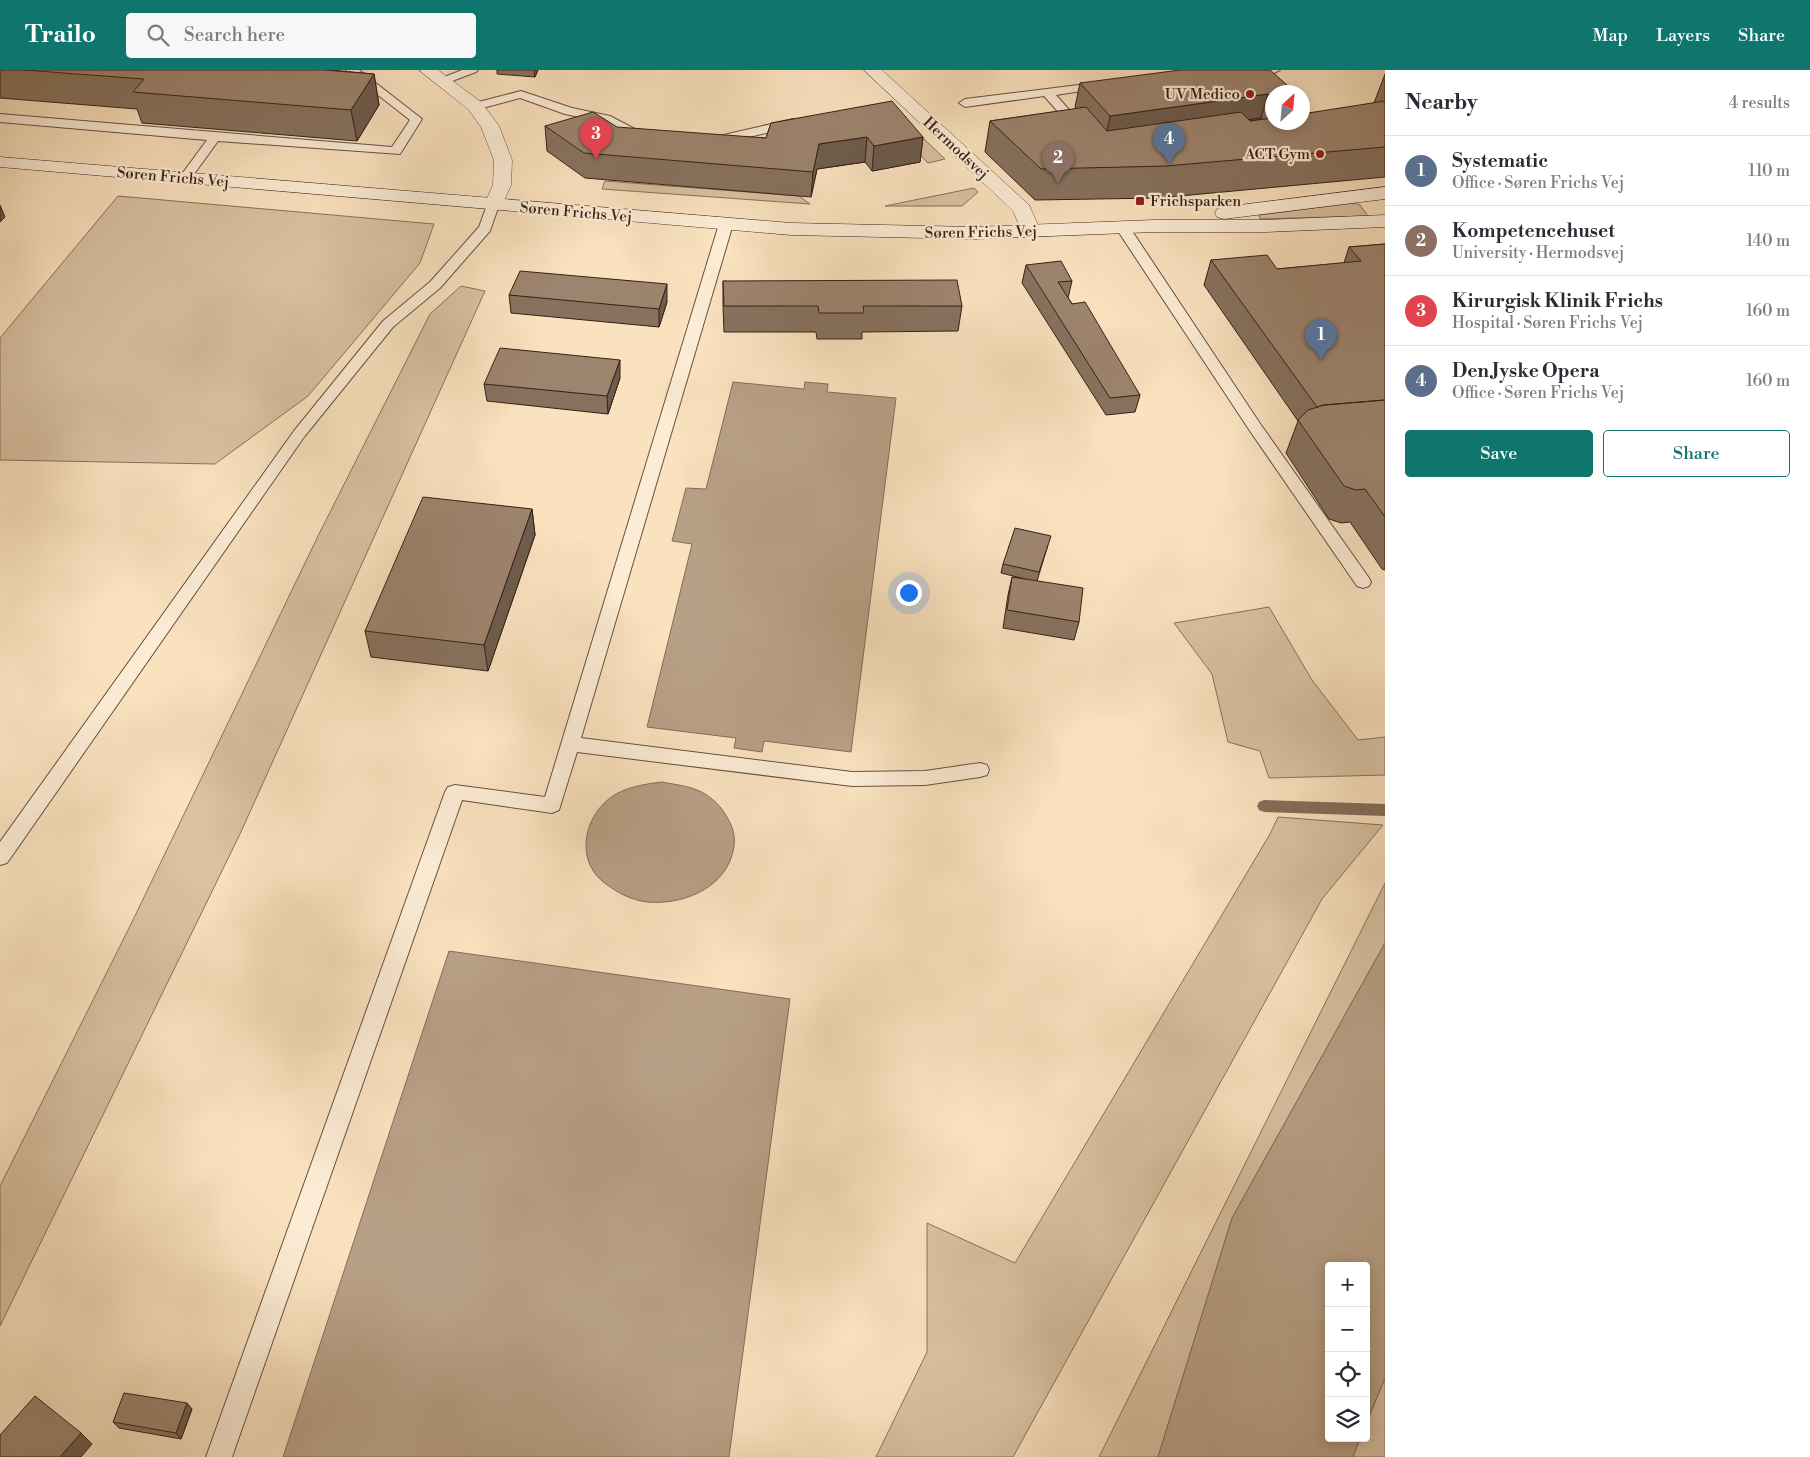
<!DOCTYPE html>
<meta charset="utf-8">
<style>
body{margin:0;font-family:"Libre Bodoni",serif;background:#f7f7f7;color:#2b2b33}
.controls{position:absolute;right:15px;bottom:15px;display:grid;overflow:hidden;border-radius:5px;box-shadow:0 2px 12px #0003}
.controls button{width:45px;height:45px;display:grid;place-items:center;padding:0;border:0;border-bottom:1px solid #e1e1e2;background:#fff;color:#2b2b33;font:25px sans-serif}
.compass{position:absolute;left:1265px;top:15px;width:45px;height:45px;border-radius:50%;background:#fff;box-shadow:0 2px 12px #0003;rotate:26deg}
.you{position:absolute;left:908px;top:522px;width:18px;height:18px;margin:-12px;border:4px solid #fff;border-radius:50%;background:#1a73e8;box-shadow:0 0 0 8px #1a73e833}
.badge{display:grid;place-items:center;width:32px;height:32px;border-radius:50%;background:#0f766e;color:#fff;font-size:16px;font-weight:700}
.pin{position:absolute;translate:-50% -41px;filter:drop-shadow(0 1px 2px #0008)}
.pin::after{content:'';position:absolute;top:26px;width:18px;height:15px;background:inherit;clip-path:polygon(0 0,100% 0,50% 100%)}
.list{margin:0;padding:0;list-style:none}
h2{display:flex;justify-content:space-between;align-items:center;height:65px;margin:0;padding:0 20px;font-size:21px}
h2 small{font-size:16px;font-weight:400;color:#7c7c81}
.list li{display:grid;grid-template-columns:32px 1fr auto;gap:15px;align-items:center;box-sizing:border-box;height:70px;padding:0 20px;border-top:1px solid #e1e1e2}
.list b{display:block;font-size:19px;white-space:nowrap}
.list p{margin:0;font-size:16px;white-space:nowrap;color:#7c7c81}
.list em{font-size:16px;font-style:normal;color:#7c7c81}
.actions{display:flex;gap:10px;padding:15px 20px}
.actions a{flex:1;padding:11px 0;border:1px solid #0f766e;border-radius:5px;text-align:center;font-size:18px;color:#0f766e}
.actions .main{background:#0f766e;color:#fff}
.icon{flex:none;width:28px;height:28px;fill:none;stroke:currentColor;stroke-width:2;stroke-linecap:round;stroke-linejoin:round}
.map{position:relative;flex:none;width:1385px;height:1387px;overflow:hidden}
header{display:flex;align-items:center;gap:30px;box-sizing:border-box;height:70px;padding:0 25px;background:#0f766e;color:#fff}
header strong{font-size:24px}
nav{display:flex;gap:28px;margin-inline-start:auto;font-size:18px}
.search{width:350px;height:45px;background:#f7f7f7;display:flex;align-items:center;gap:12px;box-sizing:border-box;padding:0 18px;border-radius:5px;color:#7c7c81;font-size:19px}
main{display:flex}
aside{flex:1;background:#fff}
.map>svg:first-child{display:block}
.green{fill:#d9c1a2;stroke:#88705c}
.water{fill:#b8a086;stroke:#856c59}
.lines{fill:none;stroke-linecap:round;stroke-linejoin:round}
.stream{fill:#856c59;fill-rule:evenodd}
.lane-casing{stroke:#685040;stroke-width:2}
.street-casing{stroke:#685040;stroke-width:1}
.secondary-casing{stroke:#381f16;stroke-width:1}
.lane{fill:#fcecd5;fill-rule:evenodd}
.street{fill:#fcecd5;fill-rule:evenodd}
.secondary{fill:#fcecd5;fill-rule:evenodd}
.wall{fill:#87725f;stroke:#381f16;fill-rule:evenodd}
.shaded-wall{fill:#6e5c4d;stroke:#381f16}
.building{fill:#9d846e;stroke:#381f16}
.poi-dot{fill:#8f2418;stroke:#fcecd5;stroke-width:2}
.labels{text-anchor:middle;stroke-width:4.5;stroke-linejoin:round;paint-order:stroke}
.far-poi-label{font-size:15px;fill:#381f16;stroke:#fcecd5;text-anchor:end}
.far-street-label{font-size:15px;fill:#381f16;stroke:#fcecd5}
</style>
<header>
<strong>Trailo</strong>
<div class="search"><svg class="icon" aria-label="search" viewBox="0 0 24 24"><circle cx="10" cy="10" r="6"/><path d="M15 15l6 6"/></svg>Search here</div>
<nav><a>Map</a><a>Layers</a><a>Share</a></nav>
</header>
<main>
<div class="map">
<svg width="1385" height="1387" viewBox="0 0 1385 1387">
<rect width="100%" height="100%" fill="#fae2bf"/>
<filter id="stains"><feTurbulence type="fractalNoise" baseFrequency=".004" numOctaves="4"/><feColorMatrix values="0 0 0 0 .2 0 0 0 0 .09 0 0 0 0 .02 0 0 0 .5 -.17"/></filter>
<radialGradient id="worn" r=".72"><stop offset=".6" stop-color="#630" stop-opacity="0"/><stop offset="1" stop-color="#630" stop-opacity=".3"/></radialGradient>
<path class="green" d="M 904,50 L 945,89 L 928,93 L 887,53 Z
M 605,111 L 799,126 L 810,134 L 602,119 Z
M 974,118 L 978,122 L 962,136 L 885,136 Z
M 118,126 L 434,154 L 420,193 L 308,326 L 215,394 L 0,390 L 0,268 Z
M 1353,133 L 1360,135 L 1368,146 L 1260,149 L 1259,145 Z
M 461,216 L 485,221 L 240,764 L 0,1256 L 0,1116 L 133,850 L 319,464 L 430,244 Z
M 1269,537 L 1312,610 L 1358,670 L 1385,667 L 1385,705 L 1269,708 L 1260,681 L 1228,672 L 1212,604 L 1174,553 Z
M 1278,747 L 1383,755 L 1322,829 L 1013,1387 L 876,1387 L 927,1282 L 927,1153 L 1015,1193 L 1270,764 Z
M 1385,813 L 1385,873 L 1232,1148 L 1158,1387 L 1099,1387 Z
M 1385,1308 L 1385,1387 L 1353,1387 L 1360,1368 L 1366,1368 L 1366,1354 Z"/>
<path class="water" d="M 733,312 L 804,319 L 805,312 L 828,314 L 827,322 L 896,328 L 851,682 L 764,671 L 762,682 L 734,678 L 736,668 L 647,657 L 692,474 L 672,471 L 686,418 L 706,419 Z
M 662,712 C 677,715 692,716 705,724 C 715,730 723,739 728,749 C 735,760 736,773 732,785 C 722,820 681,835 647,832 C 631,830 618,823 606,814 C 572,790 585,740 618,723 C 632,716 646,714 662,712 Z
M 1385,873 L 1385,1308 L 1366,1354 L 1366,1196 L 1329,1196 L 1329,1368 L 1360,1368 L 1353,1387 L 1158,1387 L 1232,1148 Z
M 449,881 L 790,929 L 729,1387 L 283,1387 Z"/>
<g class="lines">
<path class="stream" d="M 1264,730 L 1385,734 L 1385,746 L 1264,742 L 1259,740 L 1257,736 L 1259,732 Z"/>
<g class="lane-casing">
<path id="lane" d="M 346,0 L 359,0 L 422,49 L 400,84 L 218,71 L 189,111 L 185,112 L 179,108 L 207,70 L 0,52 L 0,44 L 392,77 L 410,50 Z
M 462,0 L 478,0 L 476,2 L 447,13 L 443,14 L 437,11 L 439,9 Z
M 1240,0 L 1280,0 L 1274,3 L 1250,6 Z
M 1103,12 L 1107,13 L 1109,15 L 1107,17 L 1056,25 L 1087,60 L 1081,64 L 1077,63 L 1044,26 L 965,37 L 959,33 L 965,29 Z
M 521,21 L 572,38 L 610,46 L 654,69 L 648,73 L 644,72 L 602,52 L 565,44 L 520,28 L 475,40 L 469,36 L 471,34 Z
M 793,49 L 797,50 L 799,53 L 797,56 L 710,76 L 704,72 L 706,69 Z
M 493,131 L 499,135 L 490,161 L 440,218 L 393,257 L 304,367 L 7,793 L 0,795 L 0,772 L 294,361 L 383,251 L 430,212 L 479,157 L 487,135 Z
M 726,150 L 733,154 L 581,668 L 852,702 L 925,701 L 980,693 L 987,695 L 989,700 L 987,705 L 980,707 L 925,715 L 852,716 L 577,682 L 559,740 L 552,743 L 462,730 L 232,1387 L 206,1387 L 445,722 L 448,717 L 455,715 L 545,727 L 719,154 Z
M 1123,154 L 1128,155 L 1261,355 L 1369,508 L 1371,512 L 1369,516 L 1363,518 L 1357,516 L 1250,361 L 1116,158 Z"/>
</g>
<g class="street-casing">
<path id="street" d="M 419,0 L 438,0 L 481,32 L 499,56 L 512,90 L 511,115 L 500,139 L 493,141 L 486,139 L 484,135 L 493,115 L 494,90 L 481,57 L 469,40 Z
M 864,0 L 882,0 L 1029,135 L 1041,162 L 1038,166 L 1031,168 L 1024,166 L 1013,141 Z"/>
</g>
<g class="secondary-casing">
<path id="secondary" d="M 0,87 L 791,153 L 974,157 L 1154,150 L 1266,150 L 1385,145 L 1385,157 L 1266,162 L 1154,162 L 974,169 L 791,165 L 0,97 Z
M 1385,117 L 1385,129 L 1224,149 L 1217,147 L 1215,143 L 1217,139 L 1224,137 Z"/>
</g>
<use href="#lane" class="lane"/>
<use href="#street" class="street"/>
<use href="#secondary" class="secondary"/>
</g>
<path class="wall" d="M 0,0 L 330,0 L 374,4 L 379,35 L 357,71 L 142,53 L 137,39 L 0,28 Z
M 497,0 L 538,0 L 535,7 L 497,4 Z
M 1385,4 L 1385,107 L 1158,128 L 1035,130 L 985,82 L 990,51 L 1077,39 L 1075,37 L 1080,13 L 1272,22 L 1272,52 L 1374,33 ZM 1261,48 L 1262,49 L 1250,51 L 1249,50 Z
M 771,53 L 923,67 L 920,92 L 872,101 L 865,92 L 817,99 L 811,127 L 585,108 L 547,81 L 545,56 L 766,68 Z
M 1385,174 L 1385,500 L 1382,499 L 1350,452 L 1341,453 L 1329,449 L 1286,383 L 1298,351 L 1204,215 L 1211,190 L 1277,199 L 1344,193 L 1349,177 Z
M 1026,195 L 1072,211 L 1068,228 L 1140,325 L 1135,342 L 1106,345 L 1022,213 Z
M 723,211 L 962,236 L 958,261 L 862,262 L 862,269 L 817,269 L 816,262 L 724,262 L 723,236 Z
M 509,225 L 667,232 L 659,257 L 511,243 Z
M 620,308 L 608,344 L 487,331 L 484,314 Z
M 532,439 L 535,465 L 488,601 L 371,587 L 365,561 Z
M 1048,475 L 1037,511 L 1079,552 L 1074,570 L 1003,558 L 1008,525 L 1012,507 L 1029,510 L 1001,503 L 1003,494 Z
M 192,1339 L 181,1369 L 119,1358 L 113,1352 Z"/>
<path class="shaded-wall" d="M 534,0 L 538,0 L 535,7 Z
M 374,4 L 379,35 L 357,71 L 351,40 Z
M 1268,24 L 1261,48 L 1105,70 L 1110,46 Z
M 867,67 L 865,92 L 817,99 L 811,127 L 813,102 L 819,74 Z
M 923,67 L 920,92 L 872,101 L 874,76 Z
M 0,135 L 5,147 L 0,152 Z
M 667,214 L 667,232 L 659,257 L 659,239 Z
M 620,290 L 620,308 L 608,344 L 607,326 Z
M 532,439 L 535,465 L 488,601 L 484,575 Z
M 187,1333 L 192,1339 L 181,1369 L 176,1363 Z
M 81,1363 L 92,1374 L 81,1387 L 60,1387 Z"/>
<path class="building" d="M 24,0 L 324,0 L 374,4 L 351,40 L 133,22 L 144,9 Z
M 1180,0 L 1270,0 L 1295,22 L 1272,22 L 1272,28 L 1268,24 L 1110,46 L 1080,13 Z
M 892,31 L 923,67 L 874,76 L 867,67 L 819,74 L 813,102 L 584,83 L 545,56 L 593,42 L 617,57 L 766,68 L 771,53 Z
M 1385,31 L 1385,77 L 1166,96 L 1041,99 L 990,51 L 1086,37 L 1107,61 L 1241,42 L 1250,51 L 1272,48 L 1272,52 L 1302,52 L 1302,44 Z
M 1385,174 L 1385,330 L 1324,335 L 1317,337 L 1211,190 L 1267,185 L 1277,199 L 1361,191 L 1349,177 Z
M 1061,191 L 1072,211 L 1058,212 L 1072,234 L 1085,232 L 1140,325 L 1110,328 L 1026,195 Z
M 520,201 L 667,214 L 659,239 L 509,225 Z
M 957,210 L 962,236 L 863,236 L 864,243 L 819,243 L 818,236 L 724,236 L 723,211 Z
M 500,278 L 620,290 L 607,326 L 484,314 Z
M 1385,330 L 1385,447 L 1365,419 L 1356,420 L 1344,416 L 1298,350 L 1308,340 L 1324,335 Z
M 423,427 L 532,439 L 484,575 L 365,561 Z
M 1015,458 L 1051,466 L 1039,502 L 1003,494 Z
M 1012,507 L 1083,518 L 1079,552 L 1007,540 Z
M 124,1323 L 187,1333 L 176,1363 L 113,1352 Z
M 35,1326 L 81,1363 L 60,1387 L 0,1387 L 0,1365 Z"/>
<g class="poi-dot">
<circle cx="1250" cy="24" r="5"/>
<circle cx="1320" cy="84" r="5"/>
<rect x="1135" y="126" width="10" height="10" rx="2.5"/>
</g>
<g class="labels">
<g class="far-poi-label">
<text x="1240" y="29">UV Medico</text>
<text x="1310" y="89">ACT Gym</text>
<text x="1150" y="136" text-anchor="start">Frichsparken</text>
</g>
<g class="far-street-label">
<text transform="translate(956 78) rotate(43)" y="5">Hermodsvej</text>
<text transform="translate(173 107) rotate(5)" y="5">Søren Frichs Vej</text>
<text transform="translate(576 142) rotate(5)" y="5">Søren Frichs Vej</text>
<text transform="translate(981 162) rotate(-1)" y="5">Søren Frichs Vej</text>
</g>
</g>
<rect width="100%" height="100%" filter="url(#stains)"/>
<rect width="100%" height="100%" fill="url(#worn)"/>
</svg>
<div class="controls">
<button>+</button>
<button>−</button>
<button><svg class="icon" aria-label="locate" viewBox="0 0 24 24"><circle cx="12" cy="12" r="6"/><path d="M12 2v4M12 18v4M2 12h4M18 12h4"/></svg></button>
<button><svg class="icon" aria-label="layers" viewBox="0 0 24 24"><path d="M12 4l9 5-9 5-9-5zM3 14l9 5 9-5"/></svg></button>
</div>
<svg class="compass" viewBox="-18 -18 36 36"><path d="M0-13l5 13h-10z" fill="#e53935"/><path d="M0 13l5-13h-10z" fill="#7c7c81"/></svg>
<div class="you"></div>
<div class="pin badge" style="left:1321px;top:290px;background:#5c6f8a">1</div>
<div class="pin badge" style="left:1058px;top:113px;background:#8d6e63">2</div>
<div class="pin badge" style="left:596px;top:89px;background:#e0444e">3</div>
<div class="pin badge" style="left:1169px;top:94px;background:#5c6f8a">4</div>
</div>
<aside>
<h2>Nearby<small>4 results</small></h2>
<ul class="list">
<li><span class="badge" style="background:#5c6f8a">1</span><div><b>Systematic</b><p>Office · Søren Frichs Vej</p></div><em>110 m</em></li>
<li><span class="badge" style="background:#8d6e63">2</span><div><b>Kompetencehuset</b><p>University · Hermodsvej</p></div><em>140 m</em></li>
<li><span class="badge" style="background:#e0444e">3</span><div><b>Kirurgisk Klinik Frichs</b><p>Hospital · Søren Frichs Vej</p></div><em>160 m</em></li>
<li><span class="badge" style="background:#5c6f8a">4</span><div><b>Den Jyske Opera</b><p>Office · Søren Frichs Vej</p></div><em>160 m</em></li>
</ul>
<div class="actions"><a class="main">Save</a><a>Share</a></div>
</aside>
</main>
